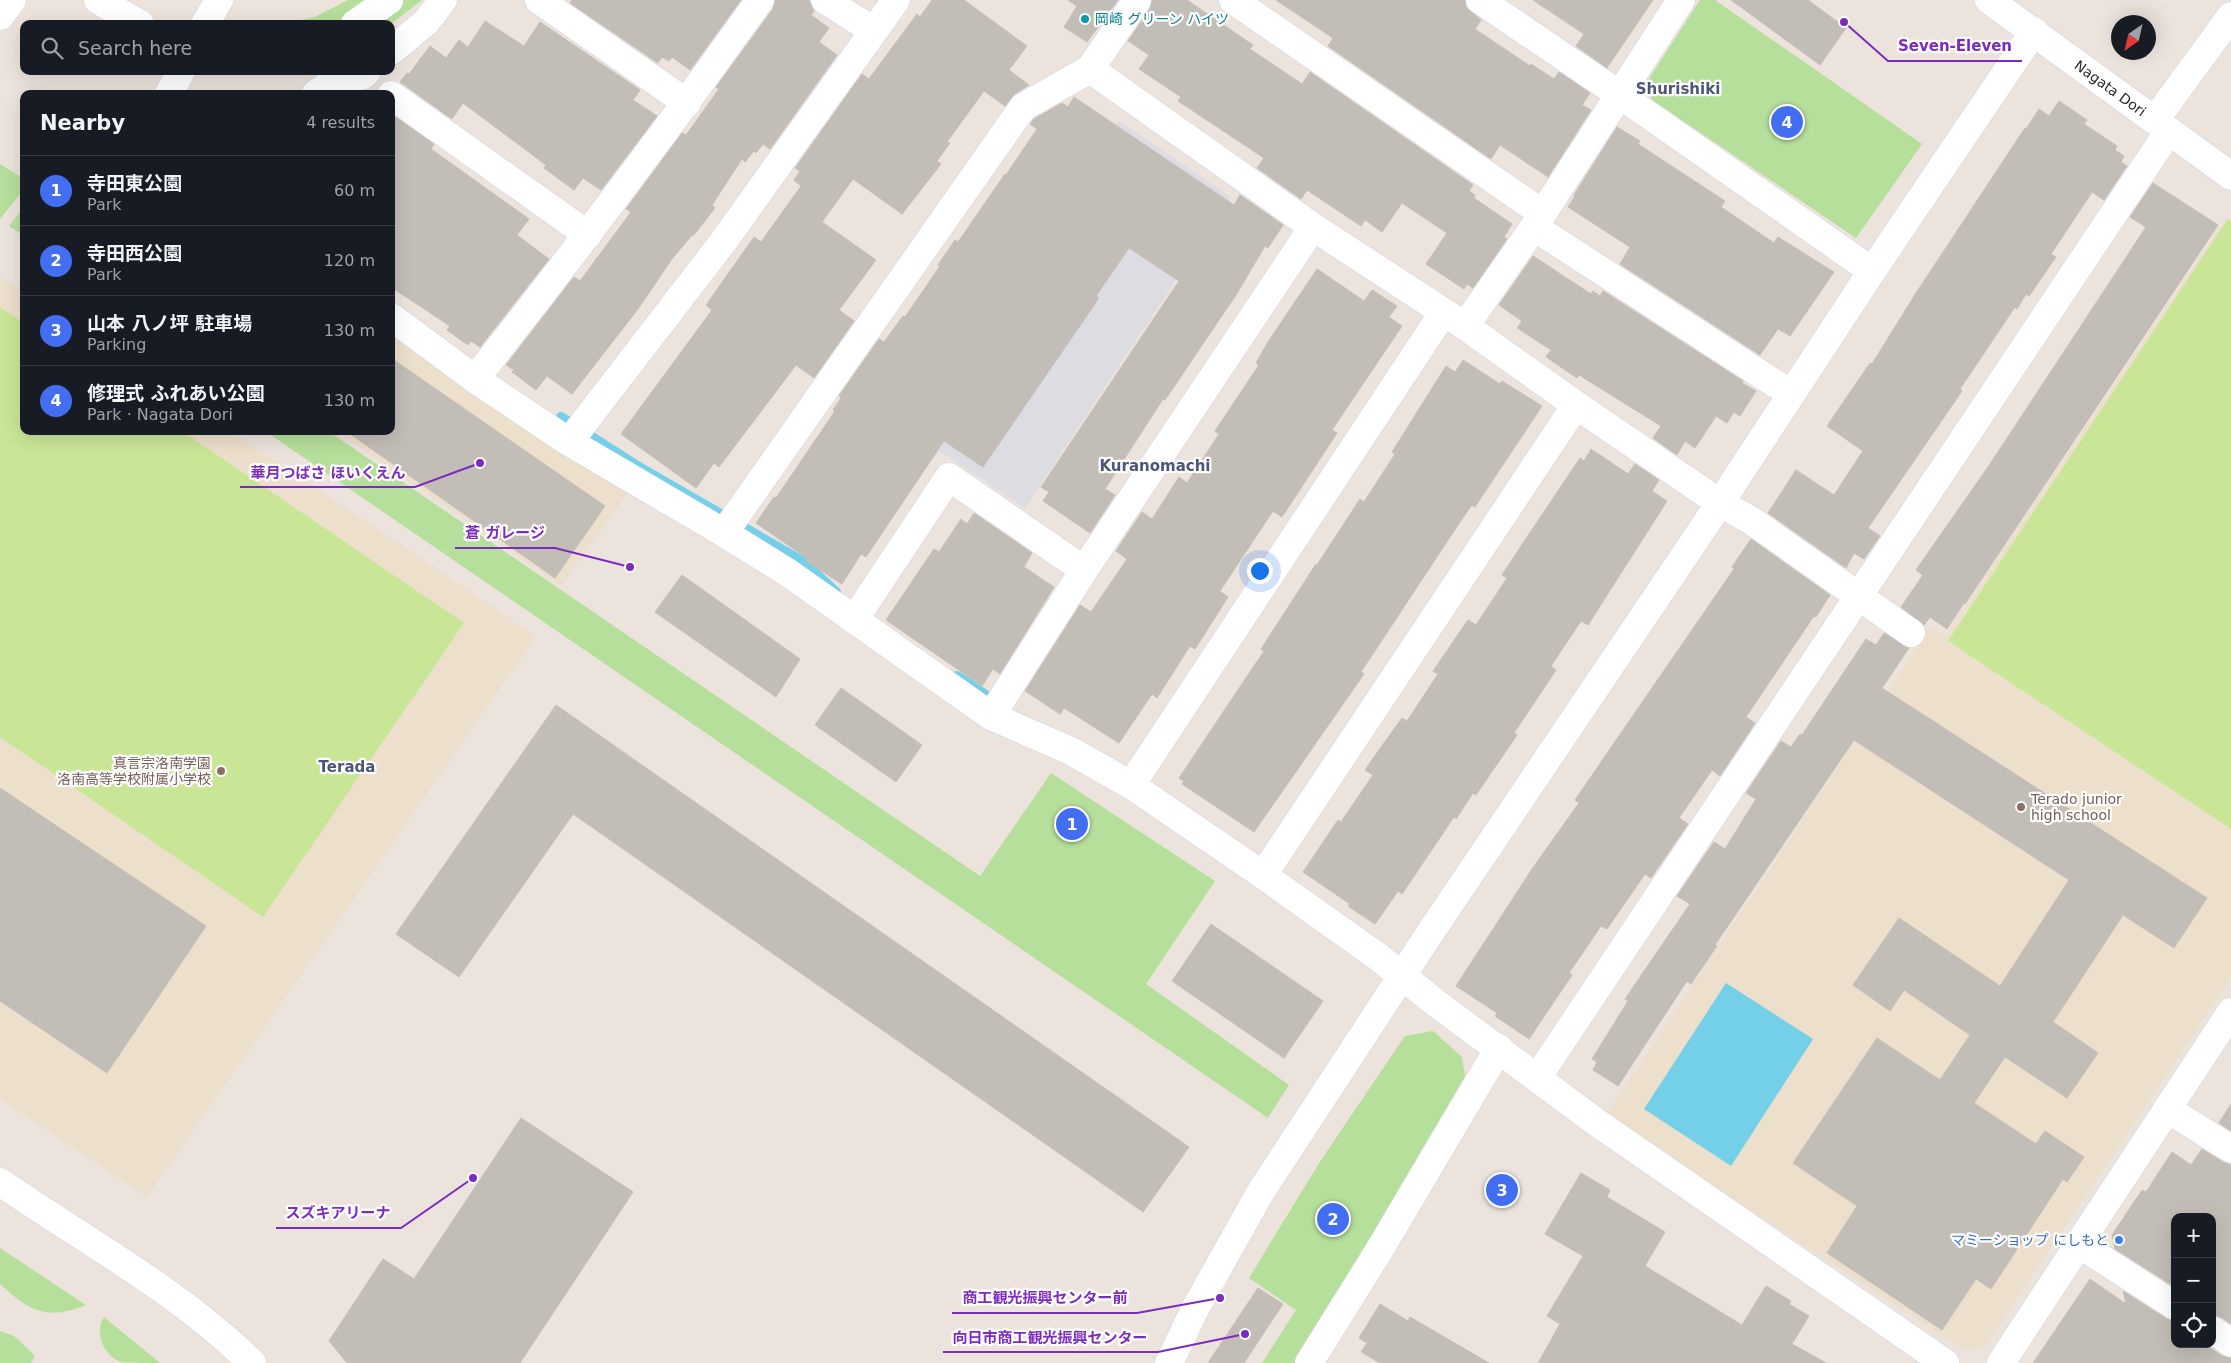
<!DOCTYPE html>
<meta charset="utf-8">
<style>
body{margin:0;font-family:"DejaVu Sans","Noto Sans JP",sans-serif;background:#242831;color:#f1f3f6}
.controls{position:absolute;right:15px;bottom:15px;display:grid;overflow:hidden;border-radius:10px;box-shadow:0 5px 20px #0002}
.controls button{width:45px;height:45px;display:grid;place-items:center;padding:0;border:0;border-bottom:1px solid #363941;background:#171b24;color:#f1f3f6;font:25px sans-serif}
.compass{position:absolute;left:2111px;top:15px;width:45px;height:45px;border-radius:50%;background:#171b24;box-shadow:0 5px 20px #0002;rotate:214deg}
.you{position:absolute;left:1259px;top:570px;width:18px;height:18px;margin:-12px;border:4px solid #fff;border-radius:50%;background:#1a73e8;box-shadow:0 0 0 8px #1a73e833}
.badge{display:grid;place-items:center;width:32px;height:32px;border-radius:50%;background:#436ef1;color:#fff;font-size:16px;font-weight:700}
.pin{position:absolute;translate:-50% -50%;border:2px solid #fff;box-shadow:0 1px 5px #0006}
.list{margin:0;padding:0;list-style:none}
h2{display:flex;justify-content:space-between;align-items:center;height:65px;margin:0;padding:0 20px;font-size:21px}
h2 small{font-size:16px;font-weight:400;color:#9ea1a6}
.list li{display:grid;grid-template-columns:32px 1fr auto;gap:15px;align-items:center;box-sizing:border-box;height:70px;padding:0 20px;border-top:1px solid #363941}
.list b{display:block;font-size:19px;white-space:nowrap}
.list p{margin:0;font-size:16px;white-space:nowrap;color:#9ea1a6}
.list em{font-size:16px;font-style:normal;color:#9ea1a6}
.icon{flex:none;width:28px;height:28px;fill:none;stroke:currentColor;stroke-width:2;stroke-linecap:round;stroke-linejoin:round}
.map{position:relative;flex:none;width:2231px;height:1363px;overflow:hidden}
.search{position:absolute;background:#171b24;box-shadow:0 5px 20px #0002;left:20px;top:20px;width:375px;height:55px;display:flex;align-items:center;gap:12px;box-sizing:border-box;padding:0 18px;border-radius:10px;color:#9ea1a6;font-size:19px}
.panel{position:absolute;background:#171b24;box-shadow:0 5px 20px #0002;left:20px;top:90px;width:375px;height:345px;border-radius:10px}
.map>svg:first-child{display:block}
.industrial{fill:#dedce3}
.education{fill:#ecdfcc}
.green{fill:#b6df9b}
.pitch{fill:#c9e697}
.water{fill:#73d0e8}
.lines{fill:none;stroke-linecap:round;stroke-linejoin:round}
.stream{stroke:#73d0e8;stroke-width:10}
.building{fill:#c3bdb8;stroke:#c6bfb6}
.minor-casing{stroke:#d1d5e1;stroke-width:29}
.tertiary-casing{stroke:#d1d5e1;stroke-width:29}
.secondary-casing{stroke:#d1d5e1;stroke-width:29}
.minor{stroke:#fff;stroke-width:28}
.tertiary{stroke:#fff;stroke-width:28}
.secondary{stroke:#fff;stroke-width:28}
.culture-dot{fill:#0f9aa8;stroke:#fff;stroke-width:2}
.education-dot{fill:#8d6e63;stroke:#fff;stroke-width:2}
.shop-dot{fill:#3f7fe0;stroke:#fff;stroke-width:2}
.labels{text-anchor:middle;stroke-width:4.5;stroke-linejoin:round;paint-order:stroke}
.culture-label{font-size:14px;fill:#0d838f;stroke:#fff;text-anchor:start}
.street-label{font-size:14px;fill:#292929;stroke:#fff}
.education-label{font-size:14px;fill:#785e54;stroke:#fff;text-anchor:end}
.shop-label{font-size:14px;fill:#366cbe;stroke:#fff;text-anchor:end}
.neighbourhood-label{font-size:15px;font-weight:bold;fill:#4c5778;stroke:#fff}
.leader{fill:none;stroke:#7b2cbf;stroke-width:2}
.callout-dot{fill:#7b2cbf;stroke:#fff;stroke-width:2}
.callout-label{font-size:15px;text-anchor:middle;font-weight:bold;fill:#7b2cbf;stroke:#fff;stroke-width:4.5;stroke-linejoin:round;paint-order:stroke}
</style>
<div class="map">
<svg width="2231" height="1363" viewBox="0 0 2231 1363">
<rect width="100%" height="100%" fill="#ebe3dc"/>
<path class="industrial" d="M 1119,121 L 1231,197 L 1025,508 L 899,424 L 1108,132 Z"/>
<path class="education" d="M 2227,217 L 2231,220 L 2231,978 L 1984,1347 L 1966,1351 L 1606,1116 L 1931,626 L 1945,636 Z
M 0,276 L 24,292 L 24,431 L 231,431 L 536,636 L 147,1197 L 0,1099 Z
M 391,337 L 627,494 L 561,586 L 336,431 L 391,431 Z"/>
<path class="green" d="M 348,0 L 422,0 L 391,24 L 282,24 L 315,17 Z
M 1700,0 L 1715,0 L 1922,144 L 1856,238 L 1652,100 L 1647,82 Z
M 0,164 L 24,179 L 24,189 L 0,219 Z
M 22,210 L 24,210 L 24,236 L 9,226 Z
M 265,431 L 328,431 L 980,876 L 1051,773 L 1215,881 L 1146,984 L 1289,1085 L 1268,1118 Z
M 1433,1031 L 1462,1057 L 1465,1076 L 1297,1363 L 1262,1363 L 1296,1310 L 1249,1278 L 1321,1160 L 1405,1036 Z
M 0,1248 L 86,1305 C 46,1321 30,1311 0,1284 Z
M 104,1317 L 160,1363 C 151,1363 128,1363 121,1362 C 103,1355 94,1332 104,1317 Z
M 0,1331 L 14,1336 L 35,1356 L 31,1363 L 0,1363 Z"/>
<path class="pitch" d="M 2228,219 L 2231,221 L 2231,829 L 1948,641 Z
M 0,307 L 24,323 L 24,431 L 182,431 L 464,623 L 263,917 L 0,737 Z"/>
<path class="water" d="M 1726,983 L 1813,1039 L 1731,1166 L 1644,1109 Z"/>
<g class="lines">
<path class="stream" d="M 561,417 L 634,464 L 802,561 L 836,592
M 957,676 L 999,704"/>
</g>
<path class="building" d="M 572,0 L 741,0 L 690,70 L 672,57 L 669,61 L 662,57 L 658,63 L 570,3 Z
M 775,0 L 809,0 L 814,11 L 811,15 L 829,28 L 819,42 L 837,55 L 770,149 L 763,144 L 756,153 L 754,151 L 745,162 L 742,159 L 712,205 L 715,208 L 693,236 L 692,235 L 672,259 L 638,309 L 572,394 L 547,376 L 536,390 L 512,372 L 514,370 L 506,365 L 574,277 L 580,281 L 631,212 L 626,209 L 682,133 L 686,135 L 719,89 L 716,87 L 773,9 Z
M 932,0 L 964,0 L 1027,46 L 1009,70 L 1029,85 L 1015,94 L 1005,106 L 984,91 L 947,142 L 950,143 L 937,161 L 941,164 L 902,214 L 853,179 L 822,222 L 876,260 L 839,310 L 854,321 L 814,378 L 796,365 L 719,467 L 714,463 L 696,488 L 621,434 L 712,310 L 706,305 L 754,237 L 761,242 L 801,186 L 794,180 L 800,171 L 795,168 L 862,74 L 869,79 L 917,14 L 920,17 Z
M 1068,0 L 1118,0 L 1087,42 L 1064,27 L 1077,6 Z
M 1152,0 L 1187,0 L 1253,45 L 1250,49 L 1302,84 L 1310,72 L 1473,185 L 1469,191 L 1475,195 L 1474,198 L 1512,224 L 1504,237 L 1507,239 L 1473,288 L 1467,284 L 1464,289 L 1426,264 L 1447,233 L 1402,203 L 1382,232 L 1365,220 L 1361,226 L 1307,190 L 1301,199 L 1257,168 L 1264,158 L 1178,101 L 1181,97 L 1139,69 L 1149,55 L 1128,41 L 1150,9 Z
M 1276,0 L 1465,0 L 1466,7 L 1481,20 L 1475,29 L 1530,66 L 1531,64 L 1554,79 L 1559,72 L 1590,93 L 1582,105 L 1591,110 L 1548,177 L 1500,145 L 1491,159 L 1328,46 L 1333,38 Z
M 1533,0 L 1653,0 L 1607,68 L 1576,46 L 1584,34 Z
M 1731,0 L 1808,0 L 1846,28 L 1820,65 Z
M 485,21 L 524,46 L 540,22 L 640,90 L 633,100 L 657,116 L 601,190 L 583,178 L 574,190 L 544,168 L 546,165 L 463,103 L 452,119 L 400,82 L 407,73 L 409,74 L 430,46 L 446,58 L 459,40 L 468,47 Z
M 1074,97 L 1234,205 L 1240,195 L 1283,225 L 1268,248 L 1265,246 L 1236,295 L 1165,400 L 1163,399 L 1105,489 L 1115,495 L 1090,533 L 1043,501 L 1049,492 L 1041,487 L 1179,281 L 1129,248 L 1096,296 L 1099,298 L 983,467 L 944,441 L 866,557 L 861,554 L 842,584 L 806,561 L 808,559 L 756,523 L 774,497 L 776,498 L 835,411 L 833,410 L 841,398 L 839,396 L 879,339 L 884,342 L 903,316 L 905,317 L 940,266 L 938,265 L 955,240 L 958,242 L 1005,174 L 1006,175 L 1037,129 L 1030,124 L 1034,119 L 1062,103 L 1068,107 Z
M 2059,101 L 2087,120 L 2084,124 L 2117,146 L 2115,150 L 2124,156 L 2121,162 L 2127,166 L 2104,200 L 2092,192 L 2051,254 L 2056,257 L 2029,296 L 2026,294 L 2017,309 L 2015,307 L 1960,389 L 1962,391 L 1868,528 L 1880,536 L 1864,559 L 1854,553 L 1846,568 L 1768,513 L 1796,470 L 1834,495 L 1863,451 L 1827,426 L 1870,363 L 1872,364 L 1916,293 L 2025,128 L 2026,129 L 2039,109 L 2049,116 Z
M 391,114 L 434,144 L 431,149 L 529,219 L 517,235 L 549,259 L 480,347 L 471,341 L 468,345 L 447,330 L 450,326 L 391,287 Z
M 1617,127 L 1640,141 L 1638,144 L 1725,201 L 1721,207 L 1774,243 L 1778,237 L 1834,272 L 1790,336 L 1778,329 L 1760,355 L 1620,264 L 1630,247 L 1568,207 L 1575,196 L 1574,195 Z
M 2153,183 L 2218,225 L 1965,604 L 1964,603 L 1947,629 L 1930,617 L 1924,625 L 1901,607 L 1923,575 L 1916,570 L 1990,464 L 2146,227 L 2130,217 Z
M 1533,256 L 1591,294 L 1593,291 L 1600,296 L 1603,291 L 1743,381 L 1742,383 L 1756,391 L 1740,416 L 1734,412 L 1727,423 L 1716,416 L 1695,448 L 1685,441 L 1677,455 L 1653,438 L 1661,426 L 1579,375 L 1577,378 L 1546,357 L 1551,350 L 1517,328 L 1522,321 L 1499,305 Z
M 1317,269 L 1364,301 L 1372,290 L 1397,306 L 1389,317 L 1402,326 L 1332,430 L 1337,433 L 1282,517 L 1273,511 L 1220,591 L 1228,597 L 1195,649 L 1190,646 L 1157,698 L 1152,694 L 1119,743 L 1064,708 L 1060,714 L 1025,691 L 1080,605 L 1091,612 L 1127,559 L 1116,551 L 1142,512 L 1152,519 L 1179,477 L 1187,483 L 1219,434 L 1215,431 L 1259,365 L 1256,363 L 1268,342 Z
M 391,358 L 605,506 L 555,578 L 346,431 L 391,431 Z
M 1463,360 L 1500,384 L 1502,381 L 1542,406 L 1475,507 L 1472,505 L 1460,522 L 1361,672 L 1364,674 L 1254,832 L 1182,784 L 1184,781 L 1179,778 L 1264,651 L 1261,649 L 1316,564 L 1317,565 L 1360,499 L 1364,502 L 1395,454 L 1392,452 L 1446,366 L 1455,372 Z
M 1591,449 L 1628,474 L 1635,464 L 1659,480 L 1652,491 L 1667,501 L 1588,625 L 1581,621 L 1551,666 L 1556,670 L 1514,733 L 1517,735 L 1476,795 L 1473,793 L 1456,819 L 1454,817 L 1402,894 L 1398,891 L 1375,924 L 1348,906 L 1350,904 L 1303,872 L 1338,820 L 1341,822 L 1373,775 L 1365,770 L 1381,747 L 1402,718 L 1407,721 L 1438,674 L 1433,671 L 1468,620 L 1476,625 L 1507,578 L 1502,575 L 1523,543 L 1580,458 L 1584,461 Z
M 974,513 L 1032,553 L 1024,567 L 1054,587 L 1000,674 L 993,669 L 982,686 L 886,620 L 934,549 L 939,552 L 961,519 L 967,524 Z
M 1751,539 L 1830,595 L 1816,617 L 1814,616 L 1746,717 L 1755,723 L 1720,776 L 1712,770 L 1679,818 L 1688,824 L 1651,878 L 1645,874 L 1607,929 L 1601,926 L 1569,973 L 1572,975 L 1529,1039 L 1495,1016 L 1497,1013 L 1456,986 L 1532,869 L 1579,803 L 1575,800 L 1612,746 L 1734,569 L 1732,567 Z
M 682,575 L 800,659 L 776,697 L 655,612 Z
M 1884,633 L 1909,648 L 1882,688 L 2207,898 L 2174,948 L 2123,915 L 2053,1022 L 2098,1053 L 2067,1098 L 2005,1057 L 1974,1103 L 2036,1144 L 2045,1131 L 2084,1157 L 2067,1182 L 2063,1179 L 1991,1289 L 1976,1279 L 1942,1330 L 1827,1253 L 1857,1206 L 1793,1163 L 1877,1038 L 1940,1080 L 1970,1035 L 1904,990 L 1890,1011 L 1853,985 L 1899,918 L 2000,986 L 2069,880 L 1854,740 L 1715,945 L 1717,946 L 1691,984 L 1687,981 L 1618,1086 L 1593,1070 L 1597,1062 L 1592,1059 L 1628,1001 L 1625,999 L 1690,904 L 1677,896 L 1714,842 L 1725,849 L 1756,799 L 1746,793 L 1781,741 L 1791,747 L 1800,734 L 1802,735 L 1866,639 L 1876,645 Z
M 841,688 L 922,745 L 896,782 L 815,725 Z
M 556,705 L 1189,1147 L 1143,1212 L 573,814 L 459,977 L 396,934 Z
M 0,788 L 206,926 L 107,1073 L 0,1001 Z
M 1211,924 L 1323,1001 L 1284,1058 L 1172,981 Z
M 2231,1104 L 2231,1131 L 2219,1123 Z
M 521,1118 L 633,1192 L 520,1363 L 347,1363 L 329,1341 L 383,1259 L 414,1279 Z
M 2202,1149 L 2223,1162 L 2231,1165 L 2231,1324 L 2221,1317 L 2212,1315 L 2212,1217 L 2175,1217 L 2175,1287 L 2115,1249 L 2112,1235 L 2142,1190 L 2146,1192 L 2172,1152 L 2191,1165 Z
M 1581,1173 L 1610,1190 L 1607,1197 L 1665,1232 L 1645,1266 L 1742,1325 L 1766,1286 L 1791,1301 L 1789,1304 L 1809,1316 L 1792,1344 L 1826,1363 L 1538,1363 L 1560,1324 L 1547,1316 L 1583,1256 L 1545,1234 Z
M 2090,1279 L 2126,1304 L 2123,1291 L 2167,1319 L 2175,1322 L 2175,1344 L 2205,1344 L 2222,1356 L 2231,1358 L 2231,1363 L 2033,1363 Z
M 1258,1288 L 1283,1304 L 1244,1363 L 1208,1363 Z
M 1380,1304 L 1408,1321 L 1410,1317 L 1489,1363 L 1380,1363 L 1361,1352 L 1367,1343 L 1359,1338 Z"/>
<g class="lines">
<g class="minor-casing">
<g id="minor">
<path d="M 539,0 L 687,103"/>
<path d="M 825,0 L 874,31"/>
<path d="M 1233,0 L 1542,213"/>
<path d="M 1480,0 L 1620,95 L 1872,271"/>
<path id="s1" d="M 1989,0 L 2231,176"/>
<path d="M 205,24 L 219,0"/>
<path d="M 391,51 L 426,22 L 443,0"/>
<path d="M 1090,69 L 1313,227 L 1465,326 L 1576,405 L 1720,503 L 1752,521 L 1911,633"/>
<path d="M 169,94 L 181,71"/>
<path d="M 316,94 L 332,82 L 363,75 L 367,71"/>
<path d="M 391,95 L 588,235"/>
<path d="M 2155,120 L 2231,16"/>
<path d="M 1534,227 L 1791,394"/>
<path d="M 391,317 L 475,379 L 569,442 L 724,533 L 787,572 L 991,716 L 1071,751 L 1131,785 L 1263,875 L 1377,956 L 1436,1003 L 1596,1122 L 1945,1363"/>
<path d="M 1465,326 L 1534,227 L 1681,0"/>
<path d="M 475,379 C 573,255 668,129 760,0"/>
<path d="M 569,442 L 723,242 L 896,0"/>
<path d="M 724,533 L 1023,107 L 1090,69 L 1137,0"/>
<path d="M 854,620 L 949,477 L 1084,570"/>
<path d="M 991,716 L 1084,570 L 1313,227"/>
<path d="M 1131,785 L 1443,313"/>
<path d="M 1263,875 L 1576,405"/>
<path d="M 1537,1078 L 2169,131"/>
<path d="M 2167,1109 L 2231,1149"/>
<path d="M 2079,1244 L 2175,1306"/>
<path d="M 2212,1330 L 2231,1343"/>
<path d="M 1169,1363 L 1195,1309 L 1260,1193 L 1428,936 L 1720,503 L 1872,271 L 2034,31"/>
<path d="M 1309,1363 L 1380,1249 L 1499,1048"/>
<path d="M 2001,1363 L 2231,1012"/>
</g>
</g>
<g class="tertiary-casing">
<path id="tertiary" d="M 0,16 L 12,0
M 0,1182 C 84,1240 179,1291 252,1363"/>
</g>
<g class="secondary-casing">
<path id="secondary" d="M 98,0 L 140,24
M 355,24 L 389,0"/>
</g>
<use href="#minor" class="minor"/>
<use href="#tertiary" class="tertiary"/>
<use href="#secondary" class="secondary"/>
</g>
<circle class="culture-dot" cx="1085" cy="19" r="5"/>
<g class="education-dot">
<circle cx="221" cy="771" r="5"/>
<circle cx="2021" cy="807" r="5"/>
</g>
<circle class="shop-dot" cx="2119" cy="1240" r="5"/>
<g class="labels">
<g class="culture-label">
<text x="1095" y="24">岡崎 グリーン ハイツ</text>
</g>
<g class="street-label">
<text dy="5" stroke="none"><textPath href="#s1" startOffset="150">Nagata Dori</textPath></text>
</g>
<g class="education-label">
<text x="211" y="768">真言宗洛南学園<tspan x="211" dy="16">洛南高等学校附属小学校</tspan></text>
<text x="2031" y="804" text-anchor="start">Terado junior<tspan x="2031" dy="16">high school</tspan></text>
</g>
<g class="shop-label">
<text x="2109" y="1245">マミーショップ にしもと</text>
</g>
<g class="neighbourhood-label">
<text x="1678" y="94">Shurishiki</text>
<text x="1155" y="471">Kuranomachi</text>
<text x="347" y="772">Terada</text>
</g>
</g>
<path class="leader" d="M1844 22L1888 61H2022M480 463L415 487H240M630 567L555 548H455M473 1178L401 1228H276M1220 1298L1137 1313H952M1245 1334L1158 1352H943"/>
<g class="callout-dot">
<circle cx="1844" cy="22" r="5"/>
<circle cx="480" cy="463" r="5"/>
<circle cx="630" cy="567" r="5"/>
<circle cx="473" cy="1178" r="5"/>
<circle cx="1220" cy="1298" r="5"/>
<circle cx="1245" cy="1334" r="5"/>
</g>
<g class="callout-label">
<text x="1955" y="51">Seven-Eleven</text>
<text x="328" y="478">華月つばさ ほいくえん</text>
<text x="505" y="538">蒼 ガレージ</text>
<text x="338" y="1218">スズキアリーナ</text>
<text x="1045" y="1303">商工観光振興センター前</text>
<text x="1050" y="1343">向日市商工観光振興センター</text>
</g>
</svg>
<div class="controls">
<button>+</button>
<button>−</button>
<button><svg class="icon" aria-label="locate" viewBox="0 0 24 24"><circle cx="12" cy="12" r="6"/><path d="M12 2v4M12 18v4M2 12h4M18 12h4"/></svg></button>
</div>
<svg class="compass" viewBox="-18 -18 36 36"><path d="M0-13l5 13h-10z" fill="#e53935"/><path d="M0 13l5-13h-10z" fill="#9ea1a6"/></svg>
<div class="you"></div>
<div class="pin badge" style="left:1072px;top:824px">1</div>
<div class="pin badge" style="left:1333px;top:1219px">2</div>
<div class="pin badge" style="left:1502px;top:1190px">3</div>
<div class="pin badge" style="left:1787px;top:122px">4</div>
<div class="search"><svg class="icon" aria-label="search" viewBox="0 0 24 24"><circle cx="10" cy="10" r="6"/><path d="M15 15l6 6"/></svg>Search here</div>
<section class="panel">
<h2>Nearby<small>4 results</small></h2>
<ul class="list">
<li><span class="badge">1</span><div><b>寺田東公園</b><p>Park</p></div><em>60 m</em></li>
<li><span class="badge">2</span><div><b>寺田西公園</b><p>Park</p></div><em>120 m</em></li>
<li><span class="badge">3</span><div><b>山本 八ノ坪 駐車場</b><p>Parking</p></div><em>130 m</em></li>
<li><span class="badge">4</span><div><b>修理式 ふれあい公園</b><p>Park · Nagata Dori</p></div><em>130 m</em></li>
</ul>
</section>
</div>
